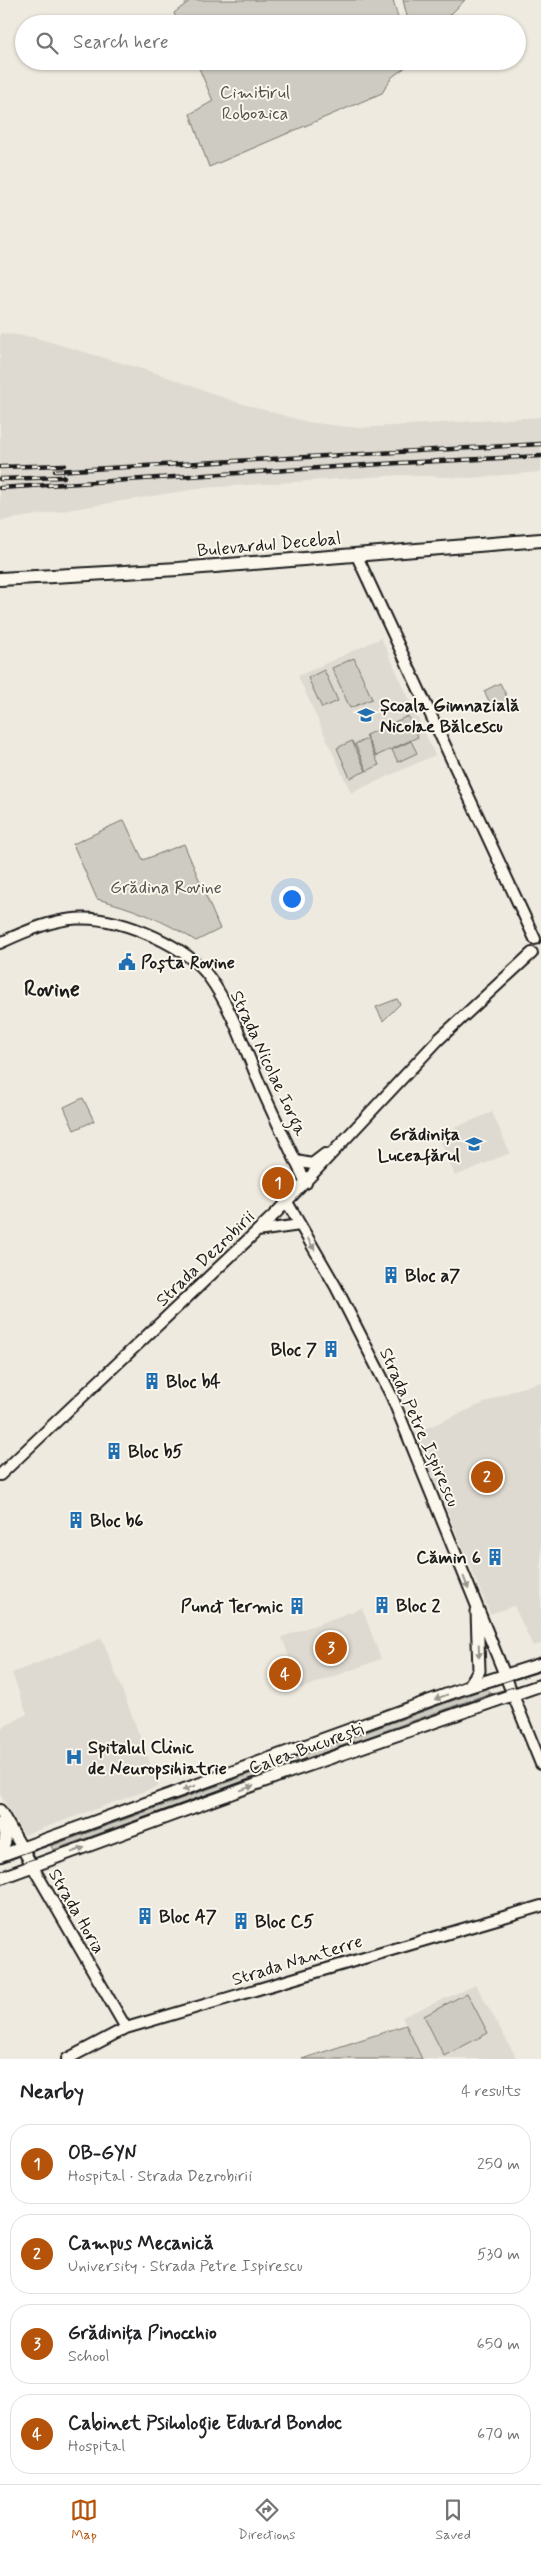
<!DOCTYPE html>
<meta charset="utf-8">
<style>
body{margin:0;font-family:Mynerve,sans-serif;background:#f2f2f2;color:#202124}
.you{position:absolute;left:291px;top:898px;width:18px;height:18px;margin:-12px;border:4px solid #fff;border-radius:50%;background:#1a73e8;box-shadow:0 0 0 8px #1a73e833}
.badge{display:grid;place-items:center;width:32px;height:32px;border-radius:50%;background:#b45309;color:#fff;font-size:16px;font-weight:700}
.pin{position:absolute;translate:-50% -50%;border:2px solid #fff;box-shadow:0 1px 5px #0006}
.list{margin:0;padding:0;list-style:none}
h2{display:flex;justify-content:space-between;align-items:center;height:65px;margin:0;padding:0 20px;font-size:21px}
h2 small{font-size:16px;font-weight:400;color:#757577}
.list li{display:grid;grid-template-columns:32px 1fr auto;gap:15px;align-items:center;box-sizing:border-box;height:80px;margin:0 10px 10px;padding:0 10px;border:1px solid #e0e0e0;border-radius:20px}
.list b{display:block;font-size:19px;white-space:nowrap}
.list p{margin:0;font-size:16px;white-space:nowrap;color:#757577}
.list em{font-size:16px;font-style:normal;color:#757577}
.icon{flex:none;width:28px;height:28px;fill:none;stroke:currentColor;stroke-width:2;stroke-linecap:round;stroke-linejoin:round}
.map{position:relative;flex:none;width:541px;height:2059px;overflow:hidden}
.search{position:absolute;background:#fff;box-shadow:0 1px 4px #0004;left:15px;right:15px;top:15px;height:55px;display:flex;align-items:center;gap:12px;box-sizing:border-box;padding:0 18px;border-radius:28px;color:#757577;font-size:19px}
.sheet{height:425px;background:#fff}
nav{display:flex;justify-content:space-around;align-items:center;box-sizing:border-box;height:70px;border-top:1px solid #e0e0e0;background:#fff;font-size:14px;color:#757577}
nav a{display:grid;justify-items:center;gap:2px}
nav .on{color:#b45309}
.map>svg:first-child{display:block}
.built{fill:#dedad1}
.green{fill:#ceccc2;stroke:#75746f}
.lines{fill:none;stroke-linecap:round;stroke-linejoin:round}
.tertiary-casing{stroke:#1c1c1c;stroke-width:14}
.secondary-casing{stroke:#1c1c1c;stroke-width:15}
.primary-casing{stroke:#1c1c1c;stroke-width:16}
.tertiary{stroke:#fbf7ec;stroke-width:10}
.secondary{stroke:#fbf7ec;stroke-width:11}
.primary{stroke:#fbf7ec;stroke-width:12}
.tram{stroke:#1c1c1c;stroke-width:1}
.rail-casing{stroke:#1c1c1c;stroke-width:4.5}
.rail{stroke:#fbf7ec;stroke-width:2.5;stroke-dasharray:8;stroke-linecap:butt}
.oneway{fill:#97948e}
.labels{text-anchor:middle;stroke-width:4;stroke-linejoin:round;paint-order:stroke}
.park-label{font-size:18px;fill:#51514e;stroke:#fbf7ec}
.street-label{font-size:18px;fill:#1c1c1c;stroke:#fbf7ec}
.poi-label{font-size:18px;font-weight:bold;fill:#1c1c1c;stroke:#fbf7ec;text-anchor:start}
.district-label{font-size:22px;font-weight:bold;fill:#1c1c1c;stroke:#fbf7ec}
</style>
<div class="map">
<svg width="541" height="2059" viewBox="0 0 541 2059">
<rect width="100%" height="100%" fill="#eeeadf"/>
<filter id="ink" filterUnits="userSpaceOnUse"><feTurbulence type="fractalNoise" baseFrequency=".02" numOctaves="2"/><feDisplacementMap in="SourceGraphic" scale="10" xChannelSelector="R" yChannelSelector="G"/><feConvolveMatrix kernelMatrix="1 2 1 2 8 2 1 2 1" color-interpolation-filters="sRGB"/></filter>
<g filter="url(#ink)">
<path class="built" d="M 0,333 L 33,337 L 159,374 L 236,402 L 307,422 L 358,428 L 541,417 L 541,472 L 470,478 L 400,475 L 202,488 L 0,521 Z
M 381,638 L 435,755 L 351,793 L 298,676 Z
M 492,1112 L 510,1153 L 455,1176 L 438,1135 Z
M 541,1382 L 541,1644 L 533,1646 L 514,1606 L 490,1614 L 415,1433 L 514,1390 Z
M 362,1608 L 381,1659 L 300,1689 L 282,1637 Z
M 102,1638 L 159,1786 L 24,1835 L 0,1794 L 0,1729 L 27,1714 L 12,1673 Z
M 476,1985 L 517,2059 L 422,2059 L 402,2017 Z"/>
<path class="green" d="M 191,0 L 393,0 L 400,24 L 179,24 L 174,13 Z
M 403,0 L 465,0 L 441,24 L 409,24 Z
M 196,61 L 409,61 L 410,64 L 392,77 L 382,93 L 209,167 L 190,114 L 213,101 Z
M 354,658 L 372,699 L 350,708 L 332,668 Z
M 324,670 L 338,701 L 322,708 L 308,678 Z
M 500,683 L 510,703 L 494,711 L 484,691 Z
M 408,716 L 418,737 L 376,756 L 366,735 Z
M 367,739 L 379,765 L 367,771 L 355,744 Z
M 352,741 L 366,771 L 350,778 L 337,748 Z
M 411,741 L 417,753 L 398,762 L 392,750 Z
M 124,820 L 143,860 L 184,844 L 220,929 L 196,941 C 165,921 133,908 97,899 L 73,844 Z
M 397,999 L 400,1004 L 383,1021 L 376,1007 Z
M 83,1098 L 94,1121 L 74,1130 L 64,1107 Z
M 488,1688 L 490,1693 L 53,1850 L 51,1846 Z
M 467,1993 L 488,2033 L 444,2056 L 424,2016 Z
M 406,2025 L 422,2059 L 302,2059 Z"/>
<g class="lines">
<g class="tertiary-casing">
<path id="tertiary" d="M 356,554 L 535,939
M 0,943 C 60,915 92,908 155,937 C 174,946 197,960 209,977 C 233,1010 245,1050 261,1087 C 275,1119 291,1151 306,1183
M 296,1161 L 312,1164 L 325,1154
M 287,1202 L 336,1287 L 392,1397 L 541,1764
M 257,1231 L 300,1225
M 0,1475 L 276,1213 L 439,1039 L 532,953
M 0,1810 L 126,2028
M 67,2059 L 126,2028 L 541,1906"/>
</g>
<g class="secondary-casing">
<path id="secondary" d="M 469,1686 L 479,1671 L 477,1611
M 0,1823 C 6,1834 8,1841 0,1851
M 0,1856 L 468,1687 L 541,1664
M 0,1878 L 286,1773 L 541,1685"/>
</g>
<g class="primary-casing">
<path id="primary" d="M 0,579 L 178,569 L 541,540"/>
</g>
<use href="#tertiary" class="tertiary"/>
<use href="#secondary" class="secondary"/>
<use href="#primary" class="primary"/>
<path class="tram" d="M 0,1862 L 455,1698 L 541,1670
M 0,1871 L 493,1693 L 541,1679"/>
<g class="rail-casing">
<path id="rail" d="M 0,467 L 64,465
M 55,471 L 541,444
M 0,479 L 64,477
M 0,488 L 398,463 L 541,456"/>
</g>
<use href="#rail" class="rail"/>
</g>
<defs><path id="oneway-solid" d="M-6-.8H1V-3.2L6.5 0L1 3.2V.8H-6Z" transform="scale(1.25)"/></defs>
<g class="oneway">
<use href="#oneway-solid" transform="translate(311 1244) rotate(59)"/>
<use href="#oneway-solid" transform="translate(466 1583) rotate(69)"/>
<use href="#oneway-solid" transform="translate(479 1651) rotate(88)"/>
<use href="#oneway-solid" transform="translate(441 1697) rotate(159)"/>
<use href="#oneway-solid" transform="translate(189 1788) rotate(160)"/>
<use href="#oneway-solid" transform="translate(247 1788) rotate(-20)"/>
<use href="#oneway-solid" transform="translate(78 1850) rotate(-20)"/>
</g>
</g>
<defs>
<g id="school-bare" transform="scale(1.35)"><path d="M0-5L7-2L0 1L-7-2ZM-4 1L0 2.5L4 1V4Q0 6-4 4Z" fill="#1f6fb2" stroke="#fbf7ec" stroke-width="2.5" paint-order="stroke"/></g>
<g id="civic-bare" transform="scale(1.35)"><path d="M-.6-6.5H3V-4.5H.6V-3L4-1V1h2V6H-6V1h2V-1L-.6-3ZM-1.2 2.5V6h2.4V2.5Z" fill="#1f6fb2" stroke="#fbf7ec" stroke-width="2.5" paint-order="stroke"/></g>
<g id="building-bare" transform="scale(1.35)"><path d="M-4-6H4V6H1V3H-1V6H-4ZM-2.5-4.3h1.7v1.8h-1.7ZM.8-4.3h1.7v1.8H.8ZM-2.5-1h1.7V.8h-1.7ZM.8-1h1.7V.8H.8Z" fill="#1f6fb2" stroke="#fbf7ec" stroke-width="2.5" paint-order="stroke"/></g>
<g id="hospital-bare" transform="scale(1.35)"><path d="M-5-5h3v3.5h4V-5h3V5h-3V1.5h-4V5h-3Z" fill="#1f6fb2" stroke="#fbf7ec" stroke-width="2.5" paint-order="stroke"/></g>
</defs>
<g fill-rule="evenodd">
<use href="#school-bare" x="366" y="715"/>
<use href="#civic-bare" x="127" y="962"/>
<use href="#school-bare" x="474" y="1144"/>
<use href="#building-bare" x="391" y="1275"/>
<use href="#building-bare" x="331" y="1349"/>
<use href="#building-bare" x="152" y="1381"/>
<use href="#building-bare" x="114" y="1451"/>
<use href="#building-bare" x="76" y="1520"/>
<use href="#building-bare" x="495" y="1557"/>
<use href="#building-bare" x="382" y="1605"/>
<use href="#building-bare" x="297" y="1606"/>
<use href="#hospital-bare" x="74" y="1757"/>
<use href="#building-bare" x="145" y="1916"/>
<use href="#building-bare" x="241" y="1921"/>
</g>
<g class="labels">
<g class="park-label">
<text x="255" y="98">Cimitirul<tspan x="255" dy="21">Roboaica</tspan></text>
<text x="166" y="893">Grădina Rovine</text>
</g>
<g class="street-label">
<text transform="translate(269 544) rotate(-5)" y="6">Bulevardul Decebal</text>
<text transform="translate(269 1063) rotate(65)" y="6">Strada Nicolae Iorga</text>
<text transform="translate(205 1258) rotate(-44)" y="6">Strada Dezrobirii</text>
<text transform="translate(420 1427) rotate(66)" y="6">Strada Petre Ispirescu</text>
<text transform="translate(306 1748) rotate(-20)" y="6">Calea București</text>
<text transform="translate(77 1911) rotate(60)" y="6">Strada Horia</text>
<text transform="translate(297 1960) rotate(-17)" y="6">Strada Nanterre</text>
</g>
<g class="poi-label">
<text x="380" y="711">Școala Gimnazială<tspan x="380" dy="21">Nicolae Bălcescu</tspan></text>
<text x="141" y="968">Poșta Rovine</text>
<text x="460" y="1140" text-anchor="end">Grădinița<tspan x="460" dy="21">Luceafărul</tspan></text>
<text x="405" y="1281">Bloc a7</text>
<text x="317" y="1355" text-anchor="end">Bloc 7</text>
<text x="166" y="1387">Bloc b4</text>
<text x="128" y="1457">Bloc b5</text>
<text x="90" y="1526">Bloc b6</text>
<text x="481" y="1563" text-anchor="end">Cămin 6</text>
<text x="396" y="1611">Bloc 2</text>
<text x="283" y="1612" text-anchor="end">Punct Termic</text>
<text x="88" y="1753">Spitalul Clinic<tspan x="88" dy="21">de Neuropsihiatrie</tspan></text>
<text x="159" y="1922">Bloc A7</text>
<text x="255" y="1927">Bloc C5</text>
</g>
<g class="district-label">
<text x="52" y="996">Rovine</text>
</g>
</g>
</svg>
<div class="you"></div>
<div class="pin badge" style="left:278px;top:1183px">1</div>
<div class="pin badge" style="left:487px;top:1477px">2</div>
<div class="pin badge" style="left:331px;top:1648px">3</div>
<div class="pin badge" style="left:285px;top:1674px">4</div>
<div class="search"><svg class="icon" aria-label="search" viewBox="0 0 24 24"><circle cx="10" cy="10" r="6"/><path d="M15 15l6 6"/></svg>Search here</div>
</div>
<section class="sheet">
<h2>Nearby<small>4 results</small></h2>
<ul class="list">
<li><span class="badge">1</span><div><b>OB-GYN</b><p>Hospital · Strada Dezrobirii</p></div><em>250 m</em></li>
<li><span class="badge">2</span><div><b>Campus Mecanică</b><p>University · Strada Petre Ispirescu</p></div><em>530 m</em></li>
<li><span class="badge">3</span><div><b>Grădinița Pinocchio</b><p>School</p></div><em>650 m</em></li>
<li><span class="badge">4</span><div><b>Cabinet Psihologie Eduard Bondoc</b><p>Hospital</p></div><em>670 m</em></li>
</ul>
</section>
<nav>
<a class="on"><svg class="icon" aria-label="map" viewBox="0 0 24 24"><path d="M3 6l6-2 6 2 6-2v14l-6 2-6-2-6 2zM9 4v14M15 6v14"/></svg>Map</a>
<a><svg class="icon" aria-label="directions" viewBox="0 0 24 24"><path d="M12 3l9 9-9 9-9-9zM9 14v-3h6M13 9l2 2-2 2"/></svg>Directions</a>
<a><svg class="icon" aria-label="saved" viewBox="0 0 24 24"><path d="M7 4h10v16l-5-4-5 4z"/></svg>Saved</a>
</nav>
